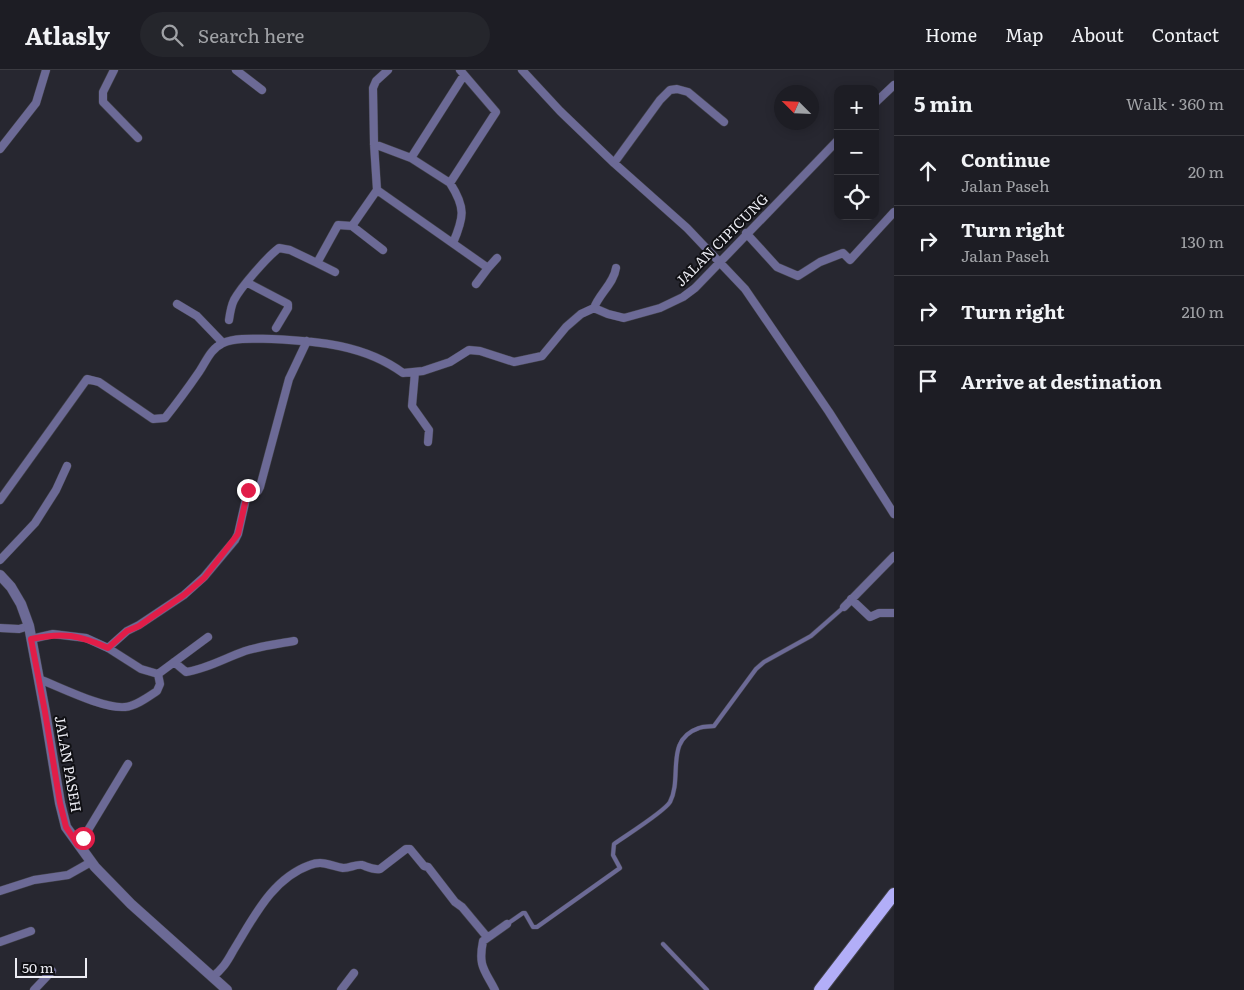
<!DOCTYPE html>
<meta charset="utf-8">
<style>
body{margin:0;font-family:Literata,serif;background:#25262c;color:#f1f3f6}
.controls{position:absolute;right:15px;top:15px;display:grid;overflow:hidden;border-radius:10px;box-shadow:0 2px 12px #0003}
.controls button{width:45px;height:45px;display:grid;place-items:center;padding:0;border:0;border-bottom:1px solid #3b3b41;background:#1d1d24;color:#f1f3f6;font:25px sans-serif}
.compass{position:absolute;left:774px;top:15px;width:45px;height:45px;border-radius:50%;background:#1d1d24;box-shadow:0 2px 12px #0003;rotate:294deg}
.scale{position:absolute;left:15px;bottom:12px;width:72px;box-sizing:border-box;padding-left:5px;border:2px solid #ececf3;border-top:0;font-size:14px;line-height:18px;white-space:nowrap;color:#ececf3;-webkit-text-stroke:4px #101014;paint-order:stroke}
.stop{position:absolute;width:15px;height:15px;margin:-11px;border:4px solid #e11d48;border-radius:50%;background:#fff}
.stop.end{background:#e11d48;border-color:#fff;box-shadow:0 1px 5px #0008}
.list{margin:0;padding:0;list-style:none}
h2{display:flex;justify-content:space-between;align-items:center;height:65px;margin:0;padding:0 20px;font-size:21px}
h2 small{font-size:16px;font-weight:400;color:#a0a2a6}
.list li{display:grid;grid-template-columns:32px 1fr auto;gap:15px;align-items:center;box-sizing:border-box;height:70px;padding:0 20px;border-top:1px solid #3b3b41}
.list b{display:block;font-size:19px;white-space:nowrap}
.list p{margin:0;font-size:16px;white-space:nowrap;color:#a0a2a6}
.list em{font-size:16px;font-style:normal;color:#a0a2a6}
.icon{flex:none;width:28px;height:28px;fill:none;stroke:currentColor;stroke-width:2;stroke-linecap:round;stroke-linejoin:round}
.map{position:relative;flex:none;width:894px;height:920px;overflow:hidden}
header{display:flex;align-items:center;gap:30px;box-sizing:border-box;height:70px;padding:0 25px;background:#1d1d24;border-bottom:1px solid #3b3b41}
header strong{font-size:24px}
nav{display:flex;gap:28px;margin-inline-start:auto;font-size:18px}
.search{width:350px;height:45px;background:#25262c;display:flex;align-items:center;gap:12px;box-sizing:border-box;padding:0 18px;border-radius:28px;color:#a0a2a6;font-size:19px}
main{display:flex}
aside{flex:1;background:#1d1d24}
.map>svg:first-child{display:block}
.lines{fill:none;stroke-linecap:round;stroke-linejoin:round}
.service-casing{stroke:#43434b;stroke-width:5}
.minor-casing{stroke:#43434b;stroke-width:9}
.tertiary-casing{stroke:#43434b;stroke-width:11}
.primary-casing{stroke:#43434b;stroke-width:14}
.service{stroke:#6c6a96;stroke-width:4}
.minor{stroke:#6c6a96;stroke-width:8}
.tertiary{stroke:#6c6a96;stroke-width:10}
.primary{stroke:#b2aef8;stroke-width:12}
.route{stroke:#e11d48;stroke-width:6}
.labels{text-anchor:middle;stroke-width:4;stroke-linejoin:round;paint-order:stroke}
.street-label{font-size:14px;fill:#ececf3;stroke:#101014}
</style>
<header>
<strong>Atlasly</strong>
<div class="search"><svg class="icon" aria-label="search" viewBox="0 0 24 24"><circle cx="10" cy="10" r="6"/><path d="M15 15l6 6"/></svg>Search here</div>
<nav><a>Home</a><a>Map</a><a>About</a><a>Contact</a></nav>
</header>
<main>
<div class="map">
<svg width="894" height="920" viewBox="0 0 894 920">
<rect width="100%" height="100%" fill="#272730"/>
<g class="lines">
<g class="service-casing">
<path id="service" d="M 507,854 L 523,843 L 525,843 L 533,857 L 537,857 L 620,798 L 613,785 L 614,774 C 625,766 664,742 670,732 C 683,707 664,670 699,658 C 704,656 709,657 714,656 L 756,599 L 764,592 L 811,566 L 844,537
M 663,874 L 707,920"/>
</g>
<g class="minor-casing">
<path id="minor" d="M 114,0 L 103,22 L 103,32 L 138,68
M 236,0 L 262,20
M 522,0 L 560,41 L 614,93 L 687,158 L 745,219 L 829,342 L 894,444
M 875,33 L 894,15
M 374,74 L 411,88 L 450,113 L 496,42 L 460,0
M 0,79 L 36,33 L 46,0
M 411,88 L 464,5
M 614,93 L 660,30 L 670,20 L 677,19 L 688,22 L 724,52
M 450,113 C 466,138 464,147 453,173
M 377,120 L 488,198 L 497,188
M 746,163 L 777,197 L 798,206 L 820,192 L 843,183 L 850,190 L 894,142
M 383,180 L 352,156 L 377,120 L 374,74 L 373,18 L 376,11 L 388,0
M 317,193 L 335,202
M 248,213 L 288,234 L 288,238 L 276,258
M 476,214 L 488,198
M 177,234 L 197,246 L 223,273
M 594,238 C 599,224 614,213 616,198
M 229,250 C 230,243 231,236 234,230 C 241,217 267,187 279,178 L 290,180 L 317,193 L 338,155 L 352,156
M 415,302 L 412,336 L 429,360 L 428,372
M 0,430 L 87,309 L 99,312 L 153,349 L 165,348 C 177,333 188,318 199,302 C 206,292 210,279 223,273 C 237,267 257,269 272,269 C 318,271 365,275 403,303 L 423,301 L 450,292 L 469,280 L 480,281 L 514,292 L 542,286 L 566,257 L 581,244 L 594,238 L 608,244 L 624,248 L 660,238 L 683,227 L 695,218 L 838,70
M 0,490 L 35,453 L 56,420 L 67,396
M 851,529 L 870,547 L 879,543 L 894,543
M 844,537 L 894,486
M 0,558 L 19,559 L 29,556
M 31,569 L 53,564 L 86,568 L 108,578 L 141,599 L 158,604 L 208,567
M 108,578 L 127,561 L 139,555 L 184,525 L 204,507 L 235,470 L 238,464 L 248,420 L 258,421 L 260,417 L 289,309 L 307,271
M 174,592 L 186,602 C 207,599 225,588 245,581 C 261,576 278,574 294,571
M 39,609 C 60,617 103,639 125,637 C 136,636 148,627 157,621 L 160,614 L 158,604
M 79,775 L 128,694
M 0,821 L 34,810 L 68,805 L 91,792
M 0,872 L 31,861
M 212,907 C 222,900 227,892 233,881 C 253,849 271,809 310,795 C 323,790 331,796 343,798 C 350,798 356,794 362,795 C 368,797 373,800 380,799 L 406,779 L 410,779 L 424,796 L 428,797 L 455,832 L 462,837 L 487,867
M 34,920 L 52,901
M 341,920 L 354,903
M 495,920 C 484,899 478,896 483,871 L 507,854"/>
</g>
<g class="tertiary-casing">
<path id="tertiary" d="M 0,505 L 11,517 L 21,534 L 29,556 L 45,642 L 60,733 L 66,757 L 95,797 L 131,834 L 227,920"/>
</g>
<g class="primary-casing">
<path id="primary" d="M 820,920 L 894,824"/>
</g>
<use href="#service" class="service"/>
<use href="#minor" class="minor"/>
<use href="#tertiary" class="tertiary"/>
<use href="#primary" class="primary"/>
</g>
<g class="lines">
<path class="route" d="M 83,768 L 78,775 L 66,757 L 60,733 L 45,642 L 31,569 C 63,562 79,565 108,578 L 127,561 L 139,556 L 156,544 L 184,525 L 204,508 L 238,464 L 248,420"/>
</g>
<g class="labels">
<g class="street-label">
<text transform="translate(722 170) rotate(-45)" y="5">JALAN CIPICUNG</text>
<text transform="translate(68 694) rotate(80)" y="5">JALAN PASEH</text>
</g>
</g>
</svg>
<div class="controls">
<button>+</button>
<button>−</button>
<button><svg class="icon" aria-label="locate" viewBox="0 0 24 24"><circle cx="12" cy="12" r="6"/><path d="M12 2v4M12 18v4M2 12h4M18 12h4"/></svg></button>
</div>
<svg class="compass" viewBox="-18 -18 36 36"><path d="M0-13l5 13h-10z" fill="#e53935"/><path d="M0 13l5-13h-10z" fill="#a0a2a6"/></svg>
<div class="scale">50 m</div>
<div class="stop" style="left:83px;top:768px"></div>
<div class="stop end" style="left:248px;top:420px"></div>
</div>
<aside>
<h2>5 min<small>Walk · 360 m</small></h2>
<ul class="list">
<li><svg class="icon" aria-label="ahead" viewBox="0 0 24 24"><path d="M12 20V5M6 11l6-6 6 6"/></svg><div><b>Continue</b><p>Jalan Paseh</p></div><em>20 m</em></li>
<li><svg class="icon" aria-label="right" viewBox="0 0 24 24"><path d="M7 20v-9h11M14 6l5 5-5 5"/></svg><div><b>Turn right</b><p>Jalan Paseh</p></div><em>130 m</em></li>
<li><svg class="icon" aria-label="right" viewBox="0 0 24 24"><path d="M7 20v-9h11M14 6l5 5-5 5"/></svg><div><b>Turn right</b></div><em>210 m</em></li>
<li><svg class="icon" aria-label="arrive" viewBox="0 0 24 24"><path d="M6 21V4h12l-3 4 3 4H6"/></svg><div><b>Arrive at destination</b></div></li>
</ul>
</aside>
</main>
